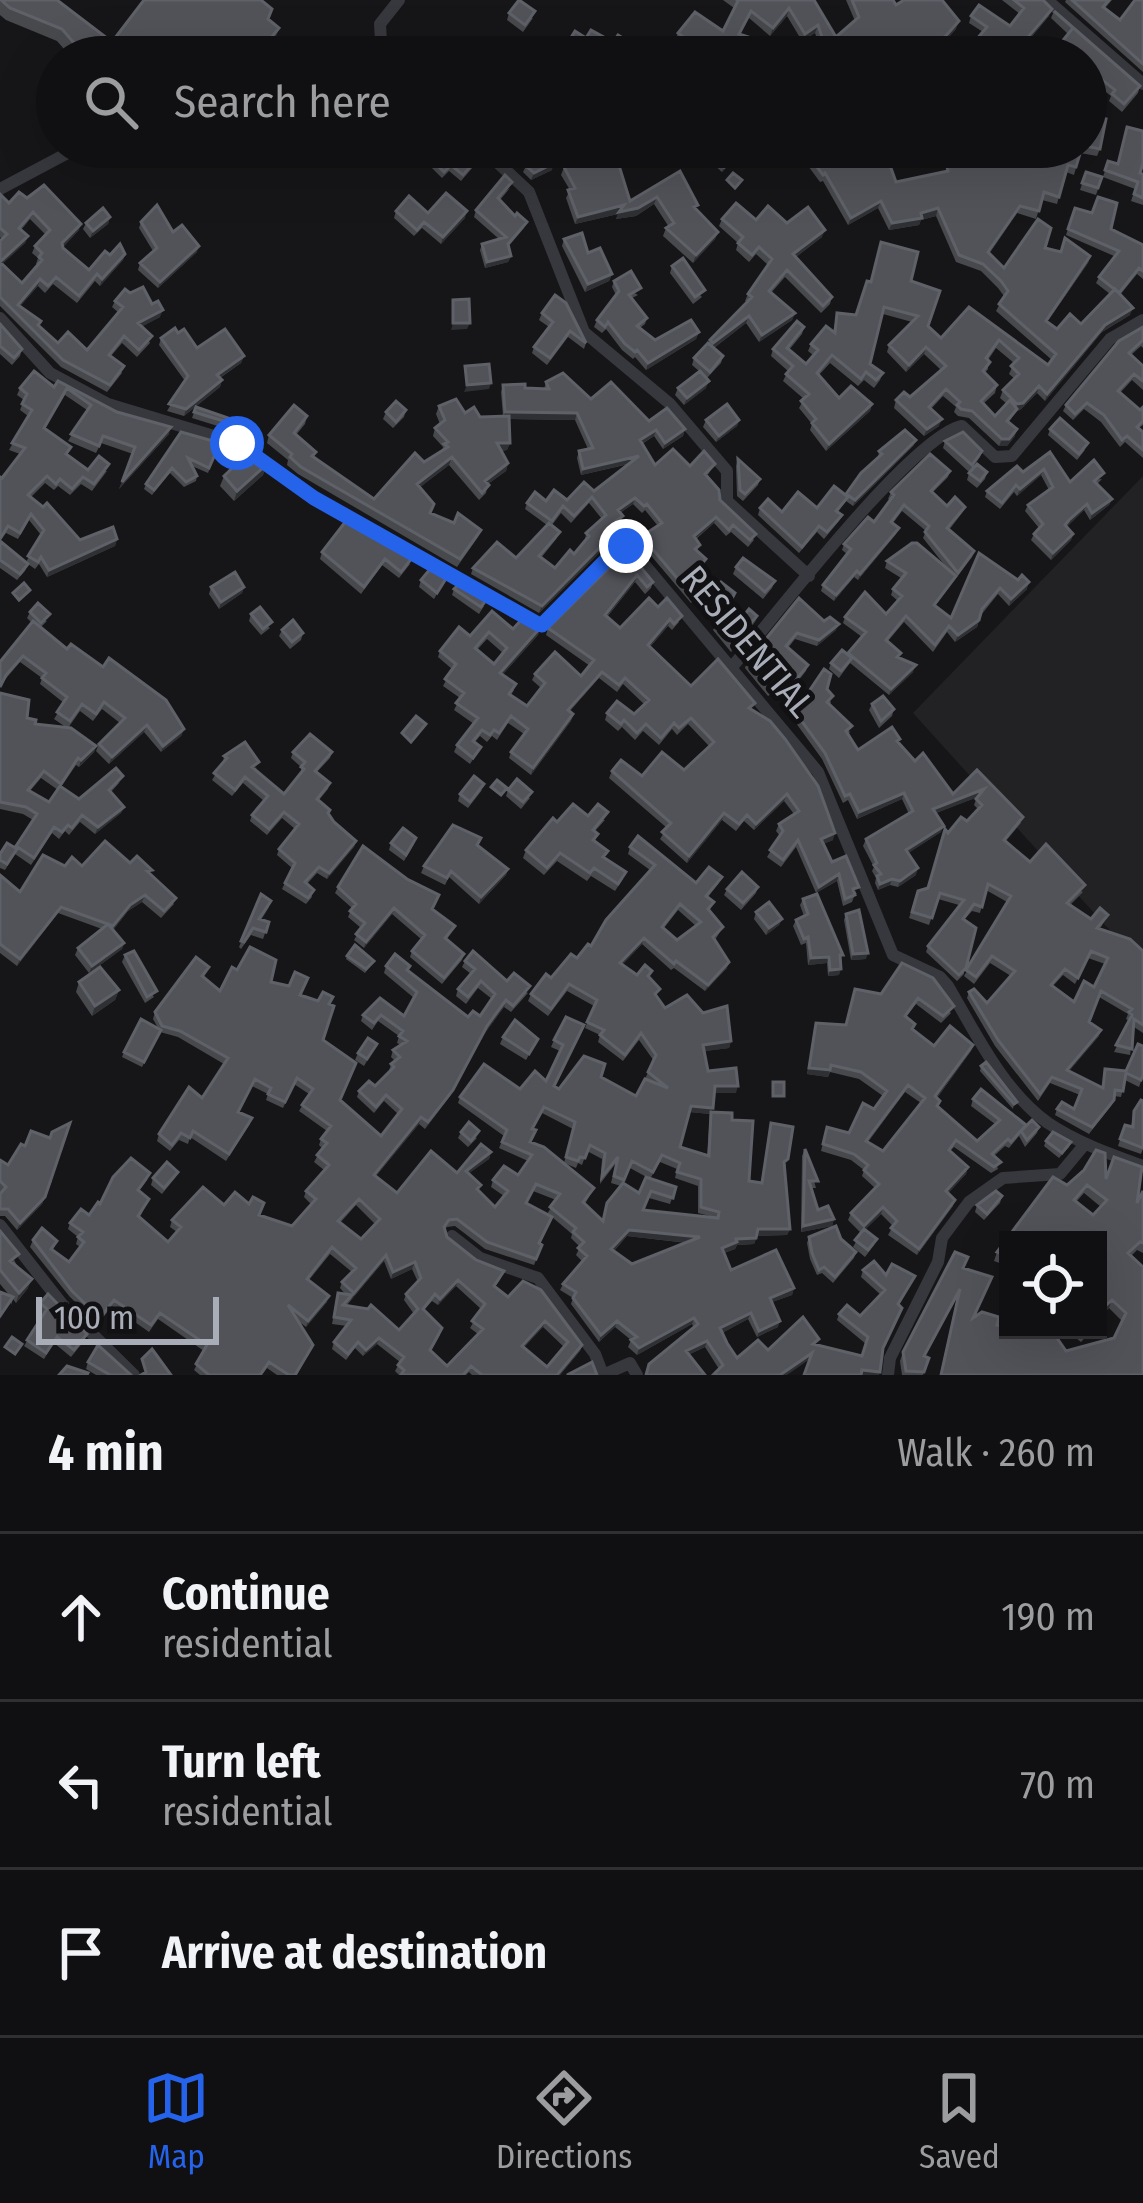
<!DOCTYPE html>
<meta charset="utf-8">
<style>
body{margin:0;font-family:"Fira Sans Condensed",sans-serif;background:#19191b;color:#f1f3f6}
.controls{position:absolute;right:36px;bottom:36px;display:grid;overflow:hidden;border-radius:0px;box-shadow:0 12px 48px #0002}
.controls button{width:108px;height:108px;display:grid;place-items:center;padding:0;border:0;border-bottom:3px solid #303032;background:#101012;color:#f1f3f6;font:60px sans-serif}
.scale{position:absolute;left:36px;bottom:30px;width:183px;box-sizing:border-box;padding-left:12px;border:6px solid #a8adb8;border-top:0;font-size:33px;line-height:42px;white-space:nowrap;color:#a8adb8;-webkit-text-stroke:9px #111113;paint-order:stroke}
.stop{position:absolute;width:36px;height:36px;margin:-27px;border:9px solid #2563eb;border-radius:50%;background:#fff}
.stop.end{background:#2563eb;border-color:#fff;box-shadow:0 3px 12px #0008}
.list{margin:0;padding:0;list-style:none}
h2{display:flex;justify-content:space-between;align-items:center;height:156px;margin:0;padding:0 48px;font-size:51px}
h2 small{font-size:39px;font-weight:400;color:#9c9d9f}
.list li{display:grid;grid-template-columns:78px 1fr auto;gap:36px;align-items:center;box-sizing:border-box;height:168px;padding:0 48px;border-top:3px solid #303032}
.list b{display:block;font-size:45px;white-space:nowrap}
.list p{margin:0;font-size:39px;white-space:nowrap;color:#9c9d9f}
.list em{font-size:39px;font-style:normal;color:#9c9d9f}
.icon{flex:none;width:66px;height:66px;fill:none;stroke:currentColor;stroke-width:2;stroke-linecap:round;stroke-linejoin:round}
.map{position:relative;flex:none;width:1143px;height:1375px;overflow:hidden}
.search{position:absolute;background:#101012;box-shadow:0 12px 48px #0002;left:36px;right:36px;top:36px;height:132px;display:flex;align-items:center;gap:30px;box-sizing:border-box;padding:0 42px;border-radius:66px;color:#9c9d9f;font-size:45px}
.sheet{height:660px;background:#101012}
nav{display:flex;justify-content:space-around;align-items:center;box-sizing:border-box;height:168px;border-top:3px solid #303032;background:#101012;font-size:33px;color:#9c9d9f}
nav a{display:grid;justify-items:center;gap:6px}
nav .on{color:#2563eb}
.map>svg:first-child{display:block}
.built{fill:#222225}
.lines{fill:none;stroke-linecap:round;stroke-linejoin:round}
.minor{stroke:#37383d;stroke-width:12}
.wall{fill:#47494d;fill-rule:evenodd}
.shaded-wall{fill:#2f3033}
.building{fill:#525359;stroke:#5f6168;stroke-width:3;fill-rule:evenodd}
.route{stroke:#2563eb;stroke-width:15}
.labels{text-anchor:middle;stroke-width:10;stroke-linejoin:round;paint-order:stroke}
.street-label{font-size:36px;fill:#a8adb8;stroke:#111113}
</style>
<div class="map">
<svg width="1143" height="1375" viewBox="0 0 1143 1375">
<rect width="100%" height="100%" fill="#161618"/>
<path class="built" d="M 1143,476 L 1143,967 L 913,713 Z"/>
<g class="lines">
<path class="minor" d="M 1047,0 L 1143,84
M 394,57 L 381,42 L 380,24 L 399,0
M 481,147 L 529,192 L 584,332 L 669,403 L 727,471 L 727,501 L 809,576
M 0,189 L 79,147
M 0,318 L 50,373 L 108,404 L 237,443 L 313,498 L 538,624 L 542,625 L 620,546 L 634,552 L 818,772 L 893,955 L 940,977 L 948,986 C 975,1032 1003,1091 1048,1123 C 1078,1143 1110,1154 1143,1166
M 732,667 C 772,620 912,436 962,426 L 995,457 L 1012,456 L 1110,339 L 1143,320
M 0,1225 L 62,1304 L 134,1375
M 452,1236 L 480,1258 L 538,1278 L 595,1354 L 603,1375 L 630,1363 L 637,1375
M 888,1375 L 890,1358 L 938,1262 L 942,1238 L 969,1202 L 1003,1178 L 1060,1174 L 1085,1144"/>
</g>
<path class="wall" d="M 0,0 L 112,42 L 268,19 L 275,40 L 262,57 L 71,57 L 57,41 L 6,20 L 0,15 Z
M 723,0 L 814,0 L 836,37 L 855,21 L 846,0 L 893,0 L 896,5 L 945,4 L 956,29 L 931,57 L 906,57 L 893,47 L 881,55 L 881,57 L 861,57 L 855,47 L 848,53 L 844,49 L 819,56 L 821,51 L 815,33 L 802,41 L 787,16 L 770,36 L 749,18 L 740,34 L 696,56 L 675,40 L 678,33 L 723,31 L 734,8 Z
M 1002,0 L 1043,0 L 1049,16 L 1024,46 L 1038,57 L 963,57 L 983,32 L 969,23 L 971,16 L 1010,26 L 1020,14 Z
M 1066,0 L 1112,0 L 1105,8 L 1120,20 L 1143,0 L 1143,72 L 1065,2 Z
M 1054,11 L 1140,86 L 1138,93 L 1122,112 L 1109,101 L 1111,96 L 1092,81 L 1086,87 L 1086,57 L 1060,44 L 1068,34 L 1051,18 Z
M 509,13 L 533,18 L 523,32 L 507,20 Z
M 417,147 L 439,147 L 444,151 L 463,149 L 476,160 L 474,166 L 461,181 L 449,171 L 442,178 L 431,167 L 433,161 L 416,149 Z
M 643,147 L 670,147 L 661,161 Z
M 704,147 L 746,147 L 722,172 L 701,153 Z
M 794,147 L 931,147 L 889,163 L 896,182 L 946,171 L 947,167 L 952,166 L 946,147 L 962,147 L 964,153 L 1008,151 L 1008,147 L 1086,147 L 1100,149 L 1097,156 L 1080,153 L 1074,175 L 1066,172 L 1057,204 L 1042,200 L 1036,219 L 1017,213 L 989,254 L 1004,268 L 1045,248 L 1060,252 L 1090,256 L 1088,263 L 1047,322 L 1057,329 L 1081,324 L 1110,294 L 1096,283 L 1099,277 L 1114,256 L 1066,235 L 1075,208 L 1143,245 L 1143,279 L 1137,274 L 1120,295 L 1130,315 L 1102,332 L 1045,401 L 1037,393 L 1020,410 L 1016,411 L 1009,422 L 1015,436 L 1007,446 L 999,446 L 969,418 L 958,416 L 954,412 L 956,407 L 943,396 L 931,409 L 939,426 L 924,436 L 894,408 L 896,400 L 910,397 L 941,370 L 924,354 L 906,372 L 887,352 L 889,345 L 912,322 L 883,314 L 870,364 L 883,373 L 880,380 L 874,388 L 864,380 L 858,386 L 830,363 L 819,375 L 839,398 L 872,404 L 870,411 L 826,451 L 810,430 L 812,424 L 799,408 L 804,399 L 783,381 L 788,371 L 771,356 L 773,349 L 804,327 L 802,334 L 789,350 L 806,364 L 813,355 L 808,351 L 811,344 L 833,332 L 837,313 L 856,315 L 870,282 L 911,281 L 928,326 L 941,338 L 969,307 L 1048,365 L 1052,360 L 996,311 L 1004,296 L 998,288 L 981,271 L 956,262 L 936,216 L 921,220 L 919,225 L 889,230 L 878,208 L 848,225 L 823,181 L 820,182 ZM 996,348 L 1014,363 L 1009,374 L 1015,379 L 1003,390 L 1000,398 L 1007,404 L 995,416 L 983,404 L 995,393 L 997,385 L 985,373 L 988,369 L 988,360 Z
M 770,152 L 787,156 L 775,167 L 768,158 Z
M 1108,161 L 1143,174 L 1143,205 L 1131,201 L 1135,189 L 1103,177 Z
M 584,164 L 630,201 L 680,171 L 697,210 L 718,232 L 715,239 L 693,263 L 663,236 L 666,228 L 669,227 L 654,204 L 636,216 L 616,219 L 618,214 L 575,224 L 566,198 L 570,190 L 561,175 L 564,167 Z
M 526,166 L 552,170 L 531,180 L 523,172 Z
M 1086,172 L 1102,177 L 1096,195 L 1080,190 Z
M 510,188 L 500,200 L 515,216 L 527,222 L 524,228 L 508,247 L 511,256 L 508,262 L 485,268 L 480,250 L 482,244 L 499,239 L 474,217 L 476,210 Z
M 0,194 L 9,203 L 27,198 L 79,230 L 63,247 L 89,270 L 110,255 L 125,254 L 123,260 L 100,286 L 95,281 L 77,303 L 53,284 L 45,293 L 38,286 L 20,306 L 41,321 L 39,326 L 58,343 L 87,350 L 119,313 L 112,307 L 115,301 L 160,317 L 142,326 L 150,343 L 137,357 L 122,343 L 111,356 L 122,373 L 107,392 L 61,367 L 0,306 L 0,241 L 2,239 L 0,237 ZM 30,219 L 45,234 L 35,246 L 32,253 L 38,258 L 36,264 L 38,265 L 22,283 L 2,264 L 25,243 L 28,236 L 21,230 Z
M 396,211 L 428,213 L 465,218 L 441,244 L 422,228 L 414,236 L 394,218 Z
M 110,217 L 108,224 L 90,238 L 83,229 L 86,223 Z
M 722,219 L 787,223 L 822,237 L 796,257 L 832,297 L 830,304 L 821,313 L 785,277 L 771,293 L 795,313 L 792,320 L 759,342 L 746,323 L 714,348 L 723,356 L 721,363 L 707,378 L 706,388 L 684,405 L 675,395 L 678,388 L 699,371 L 692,365 L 694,358 L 747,302 L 745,301 L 748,294 L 768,265 L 756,254 L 749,262 L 736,250 L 738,243 L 719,226 Z
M 141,222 L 173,232 L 197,252 L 158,288 L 138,270 L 140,263 L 153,251 L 139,228 Z
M 564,239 L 588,253 L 612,274 L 609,281 L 585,292 L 562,246 Z
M 672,266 L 702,297 L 693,304 L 670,273 Z
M 614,281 L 638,295 L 632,298 L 647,318 L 645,324 L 640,328 L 655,340 L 699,332 L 696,339 L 646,370 L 635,357 L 633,359 L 622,350 L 606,329 L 602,333 L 594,327 L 597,320 L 616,295 L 612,287 Z
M 555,295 L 586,343 L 584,349 L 568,337 L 547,365 L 532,353 L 534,347 L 549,327 L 539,320 L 542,313 Z
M 0,324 L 22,349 L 20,356 L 12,365 L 0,354 Z
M 1143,327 L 1143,348 L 1141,346 L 1131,355 L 1143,366 L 1143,390 L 1132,380 L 1120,393 L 1140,410 L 1143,407 L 1143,425 L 1139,428 L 1143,432 L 1143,458 L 1125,442 L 1120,447 L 1101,422 L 1084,409 L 1073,420 L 1063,411 L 1066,405 Z
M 178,333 L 197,348 L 244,356 L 241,363 L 220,378 L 222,380 L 220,387 L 184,416 L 167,411 L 185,381 L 159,345 L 161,338 Z
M 58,381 L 117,412 L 169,434 L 119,489 L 133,454 L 101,443 L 96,453 L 68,441 L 87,410 L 65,395 L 45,429 L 67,455 L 88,470 L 107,471 L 92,491 L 81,484 L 70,495 L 58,486 L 54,490 L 45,483 L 31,497 L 80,540 L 117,539 L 115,546 L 47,577 L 39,564 L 35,569 L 28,564 L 25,571 L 17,580 L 0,568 L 0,477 L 2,478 L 20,454 L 9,450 L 28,416 L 20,410 L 24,400 L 17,395 L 20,388 L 54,387 ZM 29,520 L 41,535 L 26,562 L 0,541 L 6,533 L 18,539 Z
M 546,382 L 649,421 L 685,429 L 683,436 L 663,449 L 654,436 L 642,444 L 655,465 L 690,466 L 715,464 L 707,476 L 720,500 L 754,540 L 748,547 L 731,532 L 726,536 L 714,523 L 696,539 L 698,551 L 706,559 L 702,568 L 717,587 L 732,599 L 725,612 L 701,593 L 691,603 L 642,545 L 633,540 L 636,534 L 642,536 L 658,526 L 645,510 L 642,513 L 633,504 L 620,513 L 619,523 L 622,536 L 613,539 L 539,613 L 471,574 L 473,568 L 516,558 L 547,525 L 525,509 L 527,503 L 567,500 L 594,491 L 629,464 L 581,475 L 577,458 L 579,451 L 588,449 L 575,420 L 509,419 L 510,443 L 507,450 L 501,451 L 508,463 L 506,471 L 488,484 L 486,493 L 479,500 L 449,465 L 420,487 L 431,513 L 454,523 L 481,530 L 478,537 L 457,567 L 298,474 L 287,465 L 288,460 L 267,443 L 269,435 L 307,416 L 305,424 L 296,435 L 316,452 L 314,458 L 374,499 L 442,451 L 443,447 L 433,436 L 435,428 L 440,424 L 436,414 L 439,406 L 480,417 L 503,416 L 501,392 L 503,385 L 544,389 ZM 589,503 L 602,519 L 586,533 L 585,541 L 574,554 L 555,568 L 541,558 L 557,538 L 552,525 L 561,513 L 571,523 Z
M 196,407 L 228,418 L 224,428 L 192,418 Z
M 406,410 L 404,417 L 393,428 L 383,419 L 386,412 Z
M 706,420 L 739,420 L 737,426 L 716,442 L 703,427 Z
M 1050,429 L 1085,450 L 1077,460 L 1048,435 Z
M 181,432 L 220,443 L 208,473 L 192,466 L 197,476 L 196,481 L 184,487 L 170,473 L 152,495 L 144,489 L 146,484 Z
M 945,441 L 982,451 L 980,457 L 969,472 L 943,448 Z
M 914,445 L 853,506 L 846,501 L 838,512 L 842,515 L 839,521 L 824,539 L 817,532 L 799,553 L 758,515 L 760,508 L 782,512 L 817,508 L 846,496 L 861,473 L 878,458 L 879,451 Z
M 1050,452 L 1070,482 L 1102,479 L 1097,484 L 1112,499 L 1109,505 L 1090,520 L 1084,510 L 1067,526 L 1073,534 L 1071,540 L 1051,560 L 1031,540 L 1034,534 L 1039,528 L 1025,511 L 1028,505 L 1049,490 L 1041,475 L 1017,496 L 1014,492 L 1000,509 L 985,497 L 987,491 L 1023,472 Z
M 738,459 L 760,479 L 758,485 L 743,501 L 737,496 L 736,466 Z
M 266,465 L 263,475 L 234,501 L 220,486 L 224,476 Z
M 950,471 L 948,477 L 933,492 L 947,506 L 965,507 L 962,513 L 949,530 L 974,551 L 972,557 L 935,606 L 951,618 L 979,553 L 1027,589 L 1009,606 L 998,594 L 981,615 L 977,627 L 955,642 L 947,632 L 933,652 L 904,622 L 888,641 L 899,658 L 913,672 L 889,695 L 850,663 L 839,678 L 829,669 L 831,663 L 848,655 L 862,637 L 843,623 L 845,617 L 886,614 L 898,601 L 891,595 L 893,589 L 901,578 L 885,568 L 887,561 L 946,567 L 923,538 L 926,531 L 902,511 L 893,523 L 896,534 L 858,580 L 854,577 L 834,601 L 821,591 L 823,585 L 847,554 L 842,550 L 844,544 L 874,522 L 891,500 L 888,499 L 891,492 Z
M 987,472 L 985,479 L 977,488 L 967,480 L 969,473 Z
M 346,521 L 410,564 L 399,578 L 382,565 L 361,594 L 320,559 L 322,552 Z
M 625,552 L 653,582 L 651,588 L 645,594 L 635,582 L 607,617 L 620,628 L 658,607 L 679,622 L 672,630 L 668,626 L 650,647 L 691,686 L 753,710 L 833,840 L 823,844 L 832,862 L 857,894 L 855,894 L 852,902 L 843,906 L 837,881 L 816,893 L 796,847 L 781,867 L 767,857 L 780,836 L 776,831 L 779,824 L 794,814 L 784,801 L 754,830 L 744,821 L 736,831 L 722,820 L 687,863 L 660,839 L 667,828 L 609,778 L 612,771 L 642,776 L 684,770 L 709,746 L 688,724 L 677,735 L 672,729 L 659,745 L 643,731 L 635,740 L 622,727 L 618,731 L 605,720 L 607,713 L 634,714 L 644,704 L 623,684 L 617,692 L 599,678 L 570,711 L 573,714 L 571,721 L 531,775 L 509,758 L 511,752 L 524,734 L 508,723 L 497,740 L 492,736 L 487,742 L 480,736 L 475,742 L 481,747 L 470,764 L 454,752 L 457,745 L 474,724 L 454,710 L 460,698 L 443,686 L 452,669 L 438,657 L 440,651 L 470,636 L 513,629 L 540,628 L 538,635 L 503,674 L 514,690 L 511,695 L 527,706 L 541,688 L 532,680 L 535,674 L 581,676 L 590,666 L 546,635 L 548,628 ZM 487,639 L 503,653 L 494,664 L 477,650 Z
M 736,567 L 775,581 L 772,588 L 763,599 L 733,574 Z
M 447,577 L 434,599 L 419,587 L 421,580 Z
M 211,587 L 244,587 L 242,593 L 219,609 L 209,594 Z
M 454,589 L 484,606 L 479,614 L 452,595 Z
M 799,598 L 824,621 L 836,630 L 817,646 L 795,639 L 788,648 L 808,665 L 806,671 L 794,686 L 781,673 L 770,684 L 771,694 L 768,696 L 745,668 L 747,662 Z
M 30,612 L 47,621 L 41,627 L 67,649 L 184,729 L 181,736 L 161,752 L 144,732 L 109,764 L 96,751 L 99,744 L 120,723 L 102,709 L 93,721 L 80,711 L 68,728 L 96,746 L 94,752 L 79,767 L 76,765 L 61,787 L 79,799 L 120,782 L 111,792 L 124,807 L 121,813 L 95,834 L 80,822 L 69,835 L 65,831 L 59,839 L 52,833 L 31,865 L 15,854 L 5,870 L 0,868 L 0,854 L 15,848 L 33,820 L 23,814 L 0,809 L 0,693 L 35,724 L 67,728 L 54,719 L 64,703 L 40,684 L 42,678 L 20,662 L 3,682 L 32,623 L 27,618 ZM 41,778 L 58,790 L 49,802 L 30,791 Z
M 251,614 L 270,628 L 261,635 L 249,621 Z
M 757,616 L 755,622 L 731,652 L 713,630 L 716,624 L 738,623 Z
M 282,630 L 303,633 L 301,640 L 290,649 L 279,636 Z
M 827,689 L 831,703 L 829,704 L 850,732 L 848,734 L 858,750 L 900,739 L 898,743 L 915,761 L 953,794 L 977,770 L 1021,823 L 1005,842 L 1030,862 L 1083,892 L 1070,905 L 1091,919 L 1108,915 L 1100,929 L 1143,951 L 1143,1033 L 1134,1027 L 1130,1055 L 1114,1052 L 1129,1021 L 1126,1019 L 1128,1014 L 1099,997 L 1089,1022 L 1099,1036 L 1069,1071 L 1102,1087 L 1105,1069 L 1143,1076 L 1139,1087 L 1125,1080 L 1121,1097 L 1114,1096 L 1111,1106 L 1089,1134 L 1055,1115 L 1057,1109 L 1074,1109 L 1080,1095 L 1050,1083 L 1038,1101 L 995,1046 L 967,998 L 969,992 L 987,1003 L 1011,976 L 990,963 L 974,984 L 964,976 L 1007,902 L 986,890 L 980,913 L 972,911 L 964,920 L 964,974 L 957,981 L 926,952 L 928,946 L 959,905 L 938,899 L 929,925 L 909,918 L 918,891 L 928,888 L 948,833 L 967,821 L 978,809 L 974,805 L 977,797 L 936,813 L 941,832 L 908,853 L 916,875 L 898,887 L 890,885 L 878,890 L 875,883 L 876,878 L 872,871 L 874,867 L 863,846 L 866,839 L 909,814 L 902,799 L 857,819 L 848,800 L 843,803 L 822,759 L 793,719 L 795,712 ZM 1088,958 L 1105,964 L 1094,987 L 1074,1002 L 1053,986 L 1063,975 L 1075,984 Z
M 872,704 L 894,709 L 892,716 L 879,728 L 869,710 Z
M 293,752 L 332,752 L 330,758 L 317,772 L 330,783 L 328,789 L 319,800 L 334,822 L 356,841 L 354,847 L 327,879 L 317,873 L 307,884 L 312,897 L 306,904 L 282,889 L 292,868 L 277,855 L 279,849 L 295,829 L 282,818 L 267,835 L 250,821 L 252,815 L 264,801 L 243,783 L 232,796 L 212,780 L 223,763 L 224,756 L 257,768 L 255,769 L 284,794 L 301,774 L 301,767 L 291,758 Z
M 482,790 L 468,808 L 458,801 L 460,794 Z
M 508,790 L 530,798 L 521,809 L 506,796 Z
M 588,816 L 605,820 L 595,831 L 598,834 L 595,841 L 605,858 L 623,879 L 615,891 L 591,876 L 587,881 L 557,861 L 544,875 L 523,858 L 526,850 L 557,822 Z
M 391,843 L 414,844 L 404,861 L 389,850 Z
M 477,845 L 508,869 L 506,875 L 479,904 L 449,877 L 445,885 L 421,873 L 424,866 Z
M 630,847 L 696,883 L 719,883 L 708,897 L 711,908 L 709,911 L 723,927 L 715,940 L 727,968 L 705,991 L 674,968 L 671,970 L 642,944 L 622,965 L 637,975 L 650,978 L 657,996 L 665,1008 L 731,1041 L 729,1048 L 704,1051 L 708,1071 L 736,1093 L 714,1093 L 711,1112 L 732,1120 L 749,1181 L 761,1183 L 771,1123 L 786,1166 L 784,1167 L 790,1229 L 787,1235 L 757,1236 L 754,1244 L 737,1245 L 735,1249 L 724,1253 L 731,1270 L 794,1288 L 792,1295 L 772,1302 L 778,1327 L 757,1337 L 748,1319 L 722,1333 L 727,1343 L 737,1358 L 768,1350 L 817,1345 L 862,1356 L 866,1344 L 837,1320 L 839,1314 L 860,1316 L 881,1295 L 861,1277 L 863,1270 L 912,1282 L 899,1305 L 882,1350 L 880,1372 L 810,1359 L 719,1369 L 705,1347 L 645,1375 L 694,1328 L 692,1324 L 637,1355 L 628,1347 L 631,1340 L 615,1327 L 599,1342 L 571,1304 L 573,1298 L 560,1290 L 563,1284 L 582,1261 L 576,1255 L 580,1247 L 571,1238 L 572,1234 L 552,1217 L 539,1244 L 542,1245 L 534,1265 L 485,1249 L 455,1226 L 447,1227 L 445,1229 L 447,1237 L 501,1278 L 495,1287 L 582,1345 L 580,1351 L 560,1375 L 472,1375 L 469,1372 L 466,1375 L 399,1375 L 395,1371 L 400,1362 L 377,1344 L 363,1356 L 355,1348 L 346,1360 L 332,1349 L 334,1342 L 347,1326 L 332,1324 L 338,1293 L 346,1295 L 340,1288 L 342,1282 L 352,1272 L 330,1254 L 309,1280 L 327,1302 L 306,1327 L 298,1321 L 313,1345 L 297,1375 L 277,1375 L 267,1368 L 262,1375 L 200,1375 L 194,1370 L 204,1351 L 158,1319 L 149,1332 L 112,1306 L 98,1324 L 70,1297 L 30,1247 L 33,1240 L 57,1241 L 53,1250 L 69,1262 L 80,1247 L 76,1244 L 78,1237 L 68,1229 L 70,1223 L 89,1215 L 100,1204 L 148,1179 L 139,1191 L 149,1199 L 140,1217 L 168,1242 L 177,1232 L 170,1227 L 172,1220 L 224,1205 L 292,1226 L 311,1204 L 304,1197 L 306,1191 L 324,1170 L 314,1162 L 322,1148 L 319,1145 L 321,1139 L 327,1131 L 299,1111 L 309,1094 L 294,1084 L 283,1108 L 266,1100 L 268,1094 L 252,1086 L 239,1112 L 250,1124 L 226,1161 L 190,1137 L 188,1144 L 179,1140 L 170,1151 L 157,1141 L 159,1134 L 202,1098 L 224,1064 L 178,1037 L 160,1032 L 142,1067 L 122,1057 L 124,1052 L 158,1028 L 153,1019 L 155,1012 L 209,967 L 204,977 L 220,991 L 271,982 L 330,1005 L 323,1040 L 340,1100 L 381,1136 L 398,1114 L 384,1101 L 374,1113 L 357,1097 L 359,1091 L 375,1086 L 389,1071 L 391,1064 L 395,1061 L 391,1057 L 393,1050 L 401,1045 L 397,1043 L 399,1036 L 378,1021 L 372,1030 L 361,1021 L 363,1015 L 404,1016 L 414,998 L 384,973 L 386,966 L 410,966 L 408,972 L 468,1017 L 480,1016 L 492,999 L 478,988 L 466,1004 L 456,996 L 458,989 L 471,974 L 462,967 L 465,961 L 528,993 L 511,1012 L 504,1007 L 485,1033 L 450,1096 L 425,1129 L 419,1124 L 376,1176 L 397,1193 L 457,1173 L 491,1152 L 489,1159 L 469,1173 L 479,1191 L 495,1207 L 504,1196 L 491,1187 L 493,1180 L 518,1175 L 528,1161 L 499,1148 L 504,1136 L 458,1103 L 460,1097 L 520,1089 L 546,1081 L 560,1051 L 551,1047 L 554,1040 L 584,1025 L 555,1086 L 559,1089 L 601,1077 L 636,1096 L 654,1061 L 639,1040 L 623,1061 L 598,1042 L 600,1035 L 585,1028 L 594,1006 L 567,991 L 548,1016 L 528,1001 L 531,994 L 591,946 L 650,870 L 628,854 ZM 678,910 L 696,926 L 677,940 L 664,928 ZM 690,1112 L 710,1114 L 707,1155 L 680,1147 ZM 542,1113 L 573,1129 L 564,1163 L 576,1168 L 578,1163 L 582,1165 L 587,1151 L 602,1159 L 600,1184 L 616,1163 L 611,1183 L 621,1186 L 602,1221 L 585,1204 L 594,1188 L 531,1142 L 533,1129 ZM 660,1162 L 677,1169 L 675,1178 L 698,1186 L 698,1213 L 713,1217 L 643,1210 L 649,1198 L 670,1204 L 676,1187 L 639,1193 L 623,1184 L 630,1168 L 650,1179 ZM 533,1191 L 556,1200 L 547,1214 L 526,1204 ZM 356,1205 L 375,1224 L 361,1239 L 340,1223 ZM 627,1236 L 687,1243 L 632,1264 L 614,1251 ZM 384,1261 L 391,1279 L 412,1269 L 418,1282 L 406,1294 L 404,1300 L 414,1314 L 399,1330 L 347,1305 ZM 456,1286 L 481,1309 L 470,1328 L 478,1334 L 447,1366 L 431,1351 L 440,1335 L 424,1310 L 432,1301 L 438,1305 ZM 543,1327 L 564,1347 L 547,1367 L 524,1347 Z
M 130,863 L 151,874 L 174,904 L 161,918 L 142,902 L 128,911 L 113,930 L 124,943 L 122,949 L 89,973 L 75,955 L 78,948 L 102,929 L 58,913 L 17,966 L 0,953 L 0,875 L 20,892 L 65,866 Z
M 338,887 L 432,909 L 452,932 L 447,939 L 464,954 L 462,960 L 442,984 L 410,957 L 412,951 L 421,939 L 392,914 L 364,948 L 354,940 L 361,928 L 348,917 L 352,908 L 335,893 Z
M 758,887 L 756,893 L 741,910 L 724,895 L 727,889 Z
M 261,894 L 269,907 L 261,920 L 269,922 L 263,939 L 251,935 L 241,949 L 239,947 Z
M 803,899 L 841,961 L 839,975 L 828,976 L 827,963 L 808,965 L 806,943 L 801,945 L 793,926 L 796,920 L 804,916 L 800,905 Z
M 756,912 L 782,919 L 779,925 L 766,935 L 754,919 Z
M 846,914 L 866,959 L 851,960 L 844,920 Z
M 125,955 L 154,997 L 145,1003 L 122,962 Z
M 347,956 L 372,964 L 365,973 L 346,959 Z
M 902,963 L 951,1013 L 941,1023 L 916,1004 L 906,1017 L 913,1030 L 934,1046 L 973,1045 L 971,1051 L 937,1098 L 940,1101 L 938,1107 L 977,1141 L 995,1124 L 971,1106 L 973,1099 L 1026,1125 L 1039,1127 L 1037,1133 L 1025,1147 L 1019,1136 L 1009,1148 L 1005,1146 L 994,1156 L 998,1169 L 991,1173 L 954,1147 L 950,1151 L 968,1167 L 966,1174 L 948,1193 L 953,1206 L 917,1255 L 888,1235 L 893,1226 L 881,1214 L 865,1229 L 877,1239 L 874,1245 L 865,1257 L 853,1247 L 861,1233 L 848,1220 L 851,1213 L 875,1188 L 862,1176 L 864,1170 L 851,1160 L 821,1151 L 827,1127 L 849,1133 L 874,1109 L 883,1096 L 859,1079 L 830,1072 L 828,1077 L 807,1074 L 816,1023 L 846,1025 L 881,994 ZM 905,1092 L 921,1103 L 883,1151 L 868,1142 Z
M 79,982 L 119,990 L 115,1000 L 92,1016 L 76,992 Z
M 503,1037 L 538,1039 L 526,1060 L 500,1044 Z
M 377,1044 L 364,1066 L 355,1060 L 358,1053 Z
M 981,1066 L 1014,1104 L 1013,1109 L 980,1071 Z
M 1143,1101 L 1143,1149 L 1141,1154 L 1118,1146 L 1125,1125 L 1131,1127 L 1134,1111 Z
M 461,1132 L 477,1138 L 468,1147 L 458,1138 Z
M 1046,1141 L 1069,1147 L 1059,1158 L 1044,1146 Z
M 805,1149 L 816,1188 L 811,1188 L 818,1210 L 834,1219 L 832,1226 L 801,1232 L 802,1156 Z
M 1096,1150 L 1105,1153 L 1106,1179 L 1114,1157 L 1142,1167 L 1137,1203 L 1143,1191 L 1143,1253 L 1137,1250 L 1131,1256 L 1143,1267 L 1143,1375 L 940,1375 L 957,1298 L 925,1356 L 929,1358 L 923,1375 L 902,1375 L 900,1361 L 903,1352 L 955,1252 L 968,1257 L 964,1268 L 992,1277 L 974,1317 L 982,1312 L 999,1317 L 997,1325 L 1008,1327 L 1008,1330 L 1065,1330 L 1057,1338 L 1066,1351 L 1114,1338 L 1122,1321 L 1109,1308 L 1098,1318 L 1098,1240 L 1008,1240 L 1008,1258 L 1005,1265 L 994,1261 L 997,1252 L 1053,1177 L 1067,1185 L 1084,1170 ZM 1084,1193 L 1101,1207 L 1093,1215 L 1076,1202 Z
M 0,1160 L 8,1165 L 52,1181 L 42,1204 L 17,1230 L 5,1216 L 0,1216 Z
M 178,1172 L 175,1178 L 162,1194 L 151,1185 L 153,1178 Z
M 1002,1196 L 1000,1203 L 984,1220 L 975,1212 L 977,1205 Z
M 0,1231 L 28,1288 L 16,1303 L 13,1299 L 11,1305 L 10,1296 L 0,1284 Z
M 809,1237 L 841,1239 L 856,1252 L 854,1258 L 833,1283 L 822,1273 L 817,1275 L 810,1259 L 807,1243 Z
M 40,1303 L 84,1341 L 71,1357 L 54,1343 L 44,1359 L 24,1346 L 43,1315 L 38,1310 Z
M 1070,1330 L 1092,1330 L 1081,1342 L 1070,1333 Z
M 88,1362 L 131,1375 L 96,1375 L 86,1369 Z"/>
<path class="shaded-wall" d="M 789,8 L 787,16 L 770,36 L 773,28 Z
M 1052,9 L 1049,16 L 1019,52 L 1022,44 Z
M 959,21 L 956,29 L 931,57 L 927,57 Z
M 818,25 L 815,33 L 802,41 L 805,34 Z
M 279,28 L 275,40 L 261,57 L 270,39 Z
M 895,39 L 893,47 L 877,57 L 878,51 Z
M 847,41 L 844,49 L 819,57 L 822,50 Z
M 743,147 L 746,147 L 722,172 L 724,167 Z
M 914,147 L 931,147 L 884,164 L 887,157 Z
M 554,163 L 552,170 L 531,180 L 534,173 Z
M 657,197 L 654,204 L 636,216 L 616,219 L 618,214 L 575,224 L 578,217 Z
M 881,201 L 878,208 L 848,225 L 851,218 Z
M 1020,206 L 1017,213 L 985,260 L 988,252 Z
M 938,208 L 936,216 L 921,220 L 919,225 L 889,230 L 892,223 Z
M 467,211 L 465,218 L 441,244 L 443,237 Z
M 110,217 L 108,224 L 90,238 L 93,231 Z
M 81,224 L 79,230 L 60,250 L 62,243 Z
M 825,230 L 822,237 L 791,261 L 793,254 Z
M 718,232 L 715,239 L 693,263 L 696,255 Z
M 28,236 L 25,243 L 0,266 L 0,262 Z
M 199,246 L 197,252 L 158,288 L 160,282 Z
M 125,254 L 123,260 L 100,286 L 102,279 Z
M 511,256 L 508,262 L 485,268 L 487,262 Z
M 1090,256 L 1088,263 L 1043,328 L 1046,321 Z
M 612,274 L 609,281 L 585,292 L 588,284 Z
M 40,279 L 38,286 L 16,311 L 18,305 Z
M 1133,308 L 1130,315 L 1102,332 L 1045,401 L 1047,394 L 1105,325 Z
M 163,310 L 160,317 L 136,330 L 138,323 Z
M 795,313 L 792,320 L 759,342 L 762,335 Z
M 749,316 L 746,323 L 711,350 L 713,343 Z
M 453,323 L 470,323 L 467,329 L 451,330 Z
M 699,332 L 696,339 L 646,370 L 648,363 Z
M 926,347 L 924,354 L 906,372 L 909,365 Z
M 244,356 L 241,363 L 215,381 L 217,375 Z
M 222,380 L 220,387 L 184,416 L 186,409 Z
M 709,381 L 706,388 L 684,405 L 687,398 Z
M 491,383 L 489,389 L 464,392 L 467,385 Z
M 1039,386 L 1037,393 L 1020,410 L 1016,411 L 1005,428 L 1017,404 Z
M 872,404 L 870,411 L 826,451 L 829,444 Z
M 505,412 L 577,413 L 575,420 L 503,419 Z
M 942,419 L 939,426 L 924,436 L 927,429 Z
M 739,420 L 737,426 L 716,442 L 719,436 Z
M 171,427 L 169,434 L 119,489 L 122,482 Z
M 685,429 L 683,436 L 663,449 L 665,443 Z
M 1017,429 L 1015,436 L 1007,446 L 999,446 L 1002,439 Z
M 656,430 L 654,436 L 638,446 L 640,440 Z
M 916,440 L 914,445 L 853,506 L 855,500 Z
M 497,443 L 510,443 L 507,450 L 494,451 Z
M 639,456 L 636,462 L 581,475 L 583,469 Z
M 452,457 L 449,465 L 414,492 L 417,484 Z
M 508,463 L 506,471 L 482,488 L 485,481 Z
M 266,465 L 263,475 L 234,501 L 237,491 Z
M 1044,469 L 1041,475 L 1017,496 L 1020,489 Z
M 635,498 L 633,504 L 616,516 L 618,510 Z
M 1112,499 L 1109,505 L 1090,520 L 1092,513 Z
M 1087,504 L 1084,510 L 1062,532 L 1065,525 Z
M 716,517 L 714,523 L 691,542 L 694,536 Z
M 899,528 L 896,534 L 858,580 L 860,574 Z
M 625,530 L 622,536 L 613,539 L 539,613 L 542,606 L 615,532 Z
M 1073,534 L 1071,540 L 1051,560 L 1053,553 Z
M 117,539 L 115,546 L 47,577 L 49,570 Z
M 857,571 L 854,577 L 834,601 L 836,595 Z
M 637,575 L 635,582 L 602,622 L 605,615 Z
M 1029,582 L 1027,589 L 1009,606 L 1011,599 Z
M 244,587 L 242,593 L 219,609 L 221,602 Z
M 757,616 L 755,622 L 731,652 L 733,645 Z
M 670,619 L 668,626 L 646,651 L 648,645 Z
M 979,620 L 977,627 L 955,642 L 958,635 Z
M 839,624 L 836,630 L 817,646 L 819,640 Z
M 540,628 L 538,635 L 498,680 L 500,673 Z
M 916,665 L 913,672 L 889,695 L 891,689 Z
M 602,672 L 599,678 L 565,716 L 568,710 Z
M 573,714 L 571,721 L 531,775 L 533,768 Z
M 147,725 L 144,732 L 109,764 L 112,757 Z
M 184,729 L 181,736 L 161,752 L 163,746 Z
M 96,746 L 94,752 L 79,767 L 81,760 Z
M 984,789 L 981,796 L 931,815 L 933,809 Z
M 904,793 L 902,799 L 857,819 L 859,812 Z
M 787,794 L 784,801 L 754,830 L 756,824 Z
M 124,807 L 121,813 L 95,834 L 98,827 Z
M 724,813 L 722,820 L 687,863 L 689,856 Z
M 944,826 L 941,832 L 904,856 L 906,850 Z
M 835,833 L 833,840 L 818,846 L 821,839 Z
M 356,841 L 354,847 L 327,879 L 329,873 Z
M 918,868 L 916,875 L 898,887 L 900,881 Z
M 508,869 L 506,875 L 479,904 L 481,897 Z
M 839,874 L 837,881 L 816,893 L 819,887 Z
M 892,879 L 890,885 L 878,890 L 880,884 Z
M 145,895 L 142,902 L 128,911 L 111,933 L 113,926 L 130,905 Z
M 61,907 L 58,913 L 17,966 L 20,959 Z
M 394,908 L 392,914 L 364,948 L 366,942 Z
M 782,919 L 779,925 L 766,935 L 769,928 Z
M 644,938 L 642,944 L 618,969 L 620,963 Z
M 124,943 L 122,949 L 89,973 L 92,966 Z
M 868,953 L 866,959 L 851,960 L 853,954 Z
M 829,957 L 827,963 L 808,965 L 811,958 Z
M 729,962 L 727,968 L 705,991 L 708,985 Z
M 841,969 L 839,975 L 828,976 L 830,970 Z
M 119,990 L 115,1000 L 92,1016 L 95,1006 Z
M 506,1000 L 504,1007 L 485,1033 L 450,1096 L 425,1129 L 487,1026 Z
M 1101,1030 L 1099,1036 L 1065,1076 L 1067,1070 Z
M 731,1041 L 729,1048 L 700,1052 L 703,1045 Z
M 973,1045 L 971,1051 L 933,1103 L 935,1096 Z
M 809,1068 L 830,1070 L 828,1077 L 807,1074 Z
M 908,1085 L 905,1092 L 863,1148 L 866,1141 Z
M 715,1086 L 738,1086 L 736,1093 L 712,1093 Z
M 691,1106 L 713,1108 L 710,1114 L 689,1112 Z
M 421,1117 L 419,1124 L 372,1181 L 374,1175 Z
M 491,1152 L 489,1159 L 464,1177 L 466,1171 Z
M 968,1167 L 966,1174 L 944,1198 L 946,1191 Z
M 45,1197 L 42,1204 L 17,1230 L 20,1223 Z
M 955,1200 L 953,1206 L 917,1255 L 919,1249 Z
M 883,1207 L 881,1214 L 862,1233 L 864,1226 Z
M 834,1219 L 832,1226 L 801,1232 L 803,1226 Z
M 758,1229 L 790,1229 L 787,1235 L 756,1236 Z
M 629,1230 L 700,1237 L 698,1244 L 627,1236 L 609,1256 L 611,1249 Z
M 756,1238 L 754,1244 L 737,1245 L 735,1249 L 720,1254 L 722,1248 L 736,1239 Z
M 386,1255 L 384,1261 L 351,1300 L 354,1293 Z
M 415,1262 L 412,1269 L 391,1279 L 393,1272 Z
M 32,1279 L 28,1288 L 16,1303 L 19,1293 Z
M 458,1280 L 456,1286 L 438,1305 L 440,1299 Z
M 794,1288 L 792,1295 L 767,1304 L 770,1298 Z
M 329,1296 L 327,1302 L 306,1327 L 308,1321 Z
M 1112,1300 L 1109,1308 L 1098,1318 L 1098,1312 Z
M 751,1313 L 748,1319 L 718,1335 L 720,1328 Z
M 694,1318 L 692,1324 L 637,1355 L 639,1348 Z
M 545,1321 L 543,1327 L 520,1352 L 522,1346 Z
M 617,1321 L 615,1327 L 599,1342 L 601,1335 Z
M 780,1321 L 778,1327 L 757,1337 L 759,1331 Z
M 379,1338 L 377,1344 L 363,1356 L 366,1350 Z
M 707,1341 L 705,1347 L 684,1357 L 686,1351 Z
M 582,1345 L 580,1351 L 560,1375 L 557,1375 Z
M 812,1353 L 810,1359 L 787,1375 L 780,1375 Z
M 862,1370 L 880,1372 L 879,1375 L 860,1375 Z"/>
<path class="building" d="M 1,0 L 57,0 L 112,42 L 144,0 L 261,0 L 272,9 L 268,19 L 279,28 L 270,39 L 261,57 L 102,57 L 96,50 L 91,57 L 86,57 L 62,29 L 10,8 Z
M 519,0 L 535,11 L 525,25 L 509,13 Z
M 736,0 L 814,0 L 836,37 L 859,17 L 852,0 L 893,0 L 896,5 L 904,0 L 942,0 L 959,21 L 927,57 L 918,57 L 895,39 L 878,51 L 881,56 L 869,57 L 857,40 L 850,46 L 847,41 L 822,50 L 825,46 L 818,25 L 805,34 L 789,8 L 773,28 L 751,11 L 739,34 L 758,40 L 776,57 L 695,57 L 700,50 L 678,33 L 695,12 L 723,31 L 738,1 Z
M 1014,0 L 1043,0 L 1052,9 L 1022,44 L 1037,57 L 968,57 L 964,54 L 987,27 L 971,16 L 979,5 L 1010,26 L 1024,8 Z
M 1072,0 L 1109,0 L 1103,7 L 1120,20 L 1135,0 L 1143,0 L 1143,64 Z
M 1054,11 L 1140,86 L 1124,104 L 1112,94 L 1115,90 L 1095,74 L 1086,83 L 1086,57 L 1043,57 L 1057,42 L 1060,44 L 1073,28 Z
M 591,30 L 613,42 L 618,35 L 626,40 L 615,57 L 559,57 L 575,31 L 586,38 Z
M 1086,115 L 1106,119 L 1100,149 L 1086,146 Z
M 1127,127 L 1143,131 L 1143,163 L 1140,173 L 1143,174 L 1143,198 L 1134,194 L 1138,182 L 1105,170 L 1108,161 L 1118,164 Z
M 424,147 L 439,147 L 444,151 L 447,147 L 462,147 L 476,160 L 463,175 L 451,165 L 444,172 L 433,161 L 437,157 Z
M 607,147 L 617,159 L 630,201 L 680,171 L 698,205 L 694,207 L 718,232 L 696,255 L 666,228 L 674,223 L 657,197 L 638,208 L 619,212 L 624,205 L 578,217 L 568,190 L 575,188 L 564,167 L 581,158 L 584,164 Z
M 652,147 L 669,147 L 663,155 Z
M 704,147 L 743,147 L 724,167 Z
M 775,147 L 787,147 L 789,150 L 778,160 L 770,152 Z
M 802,147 L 914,147 L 887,157 L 896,182 L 948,171 L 947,167 L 956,165 L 951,147 L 962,147 L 964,153 L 1009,151 L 1010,147 L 1082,147 L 1076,167 L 1068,165 L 1059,197 L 1044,192 L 1039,211 L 1020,206 L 988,252 L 1004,268 L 1038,219 L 1051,228 L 1045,248 L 1061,252 L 1065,238 L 1090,256 L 1046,321 L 1057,329 L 1070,314 L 1081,324 L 1115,289 L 1133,308 L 1105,325 L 1047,394 L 1039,386 L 1023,403 L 1017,404 L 1003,390 L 1019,374 L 1011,366 L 1019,358 L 999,340 L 986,358 L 990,362 L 983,371 L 997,385 L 981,401 L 995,416 L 1010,400 L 1017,409 L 1007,421 L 1017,429 L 1009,439 L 1002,439 L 972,411 L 961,409 L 957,405 L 960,402 L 946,389 L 929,407 L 942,419 L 927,429 L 896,400 L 904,392 L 910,397 L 946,366 L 926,347 L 909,365 L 889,345 L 918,316 L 884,307 L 870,364 L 883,373 L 876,380 L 866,372 L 861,379 L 832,355 L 817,373 L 839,398 L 851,386 L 872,404 L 829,444 L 812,423 L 816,419 L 801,401 L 809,394 L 786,374 L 793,366 L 773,349 L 797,321 L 804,327 L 787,348 L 806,364 L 818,350 L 811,344 L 826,326 L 835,333 L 837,313 L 856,315 L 867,281 L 871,282 L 881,242 L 918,252 L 911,281 L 940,291 L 928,326 L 941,338 L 969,307 L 1048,365 L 1056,354 L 999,304 L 1008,291 L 1001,281 L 983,264 L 959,255 L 938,208 L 921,213 L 922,218 L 892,223 L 881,201 L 851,218 L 825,173 L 823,175 Z
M 550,154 L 554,163 L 534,173 L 526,166 Z
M 1086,172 L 1102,177 L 1098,188 L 1082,183 Z
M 733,173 L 742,180 L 735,188 L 727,180 Z
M 505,175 L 512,182 L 498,198 L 515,216 L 517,213 L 527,222 L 508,244 L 511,256 L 487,262 L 482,244 L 506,237 L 476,210 Z
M 44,185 L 81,224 L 62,243 L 63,248 L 89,270 L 105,251 L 110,255 L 120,244 L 125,254 L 102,279 L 97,274 L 79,296 L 56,277 L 48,286 L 40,279 L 18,305 L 41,321 L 38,325 L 58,343 L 68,332 L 87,350 L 123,307 L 115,301 L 125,289 L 130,293 L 143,287 L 152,304 L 158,301 L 163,310 L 138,323 L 152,336 L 139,350 L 124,336 L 109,355 L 124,366 L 110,385 L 63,360 L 0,297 L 0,241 L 7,234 L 0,228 L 0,194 L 9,203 L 19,192 L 27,198 ZM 33,212 L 50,230 L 35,246 L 42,253 L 39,257 L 42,260 L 22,283 L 0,262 L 28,236 L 19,228 Z
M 446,193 L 467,211 L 443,237 L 424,222 L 417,230 L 396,211 L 409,196 L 428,213 Z
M 1098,197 L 1117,203 L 1111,229 L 1143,245 L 1143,271 L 1139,268 L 1119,293 L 1099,277 L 1119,251 L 1068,229 L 1075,208 L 1092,213 Z
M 736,203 L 756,220 L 768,206 L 787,223 L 808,207 L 825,230 L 793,254 L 832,297 L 823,306 L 787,270 L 769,291 L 795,313 L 762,335 L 749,316 L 713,343 L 710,340 L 752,297 L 748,294 L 772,259 L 759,247 L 752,255 L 738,243 L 743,237 L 722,219 Z
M 157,205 L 173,232 L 182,225 L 199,246 L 160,282 L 140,263 L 157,248 L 141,222 Z
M 103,208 L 110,217 L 93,231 L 86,223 Z
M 582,233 L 588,253 L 600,248 L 612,274 L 588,284 L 564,239 Z
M 683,258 L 705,290 L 695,297 L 672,266 Z
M 631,271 L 641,288 L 629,295 L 647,318 L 637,326 L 655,340 L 691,320 L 699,332 L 648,363 L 637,350 L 635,352 L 625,344 L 608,322 L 605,327 L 597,320 L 619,291 L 614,281 Z
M 555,295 L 566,303 L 586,343 L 570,331 L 550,358 L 534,347 L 553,322 L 542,313 Z
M 469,299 L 470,323 L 453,323 L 453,300 Z
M 0,324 L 22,349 L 14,358 L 0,346 Z
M 1143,327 L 1143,340 L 1129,353 L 1143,366 L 1143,381 L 1134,374 L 1118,391 L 1140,410 L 1143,407 L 1143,421 L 1137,427 L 1143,432 L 1143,450 L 1127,436 L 1122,440 L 1104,415 L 1087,403 L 1075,414 L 1066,405 L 1119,341 Z
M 175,328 L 178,333 L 184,329 L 197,348 L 225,329 L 244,356 L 217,375 L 222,380 L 186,409 L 169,404 L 188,376 L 161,338 Z
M 708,343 L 723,356 L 710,372 L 694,358 Z
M 489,364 L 491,383 L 467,385 L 465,366 Z
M 34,371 L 54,387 L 58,381 L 117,412 L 171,427 L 122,482 L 135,447 L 103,436 L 99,446 L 71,434 L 91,405 L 67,388 L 44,428 L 71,447 L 66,454 L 88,470 L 99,456 L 109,464 L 94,484 L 83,477 L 72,489 L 60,479 L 56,484 L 47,476 L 28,495 L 43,507 L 47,503 L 80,540 L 113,527 L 117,539 L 49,570 L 41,557 L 38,562 L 28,556 L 44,530 L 31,514 L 20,533 L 8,526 L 0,539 L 0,477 L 2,478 L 25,448 L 12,443 L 32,410 L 22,404 L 27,394 L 20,388 Z
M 700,371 L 709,381 L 687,398 L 678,388 Z
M 563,373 L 591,399 L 611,382 L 649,421 L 667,408 L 685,429 L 665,443 L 656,430 L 640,440 L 655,465 L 673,449 L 690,466 L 704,451 L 715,464 L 705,474 L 719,490 L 720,500 L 756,534 L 750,540 L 733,525 L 729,530 L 716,517 L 694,536 L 700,545 L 695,549 L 706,559 L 700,566 L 717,587 L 721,582 L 735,593 L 728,606 L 704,587 L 693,597 L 644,539 L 636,534 L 642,536 L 662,523 L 647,504 L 644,506 L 635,498 L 618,510 L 623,516 L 616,521 L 625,530 L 615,532 L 542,606 L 473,568 L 497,542 L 516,558 L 549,523 L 560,532 L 539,556 L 555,568 L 570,550 L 574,554 L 589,536 L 586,533 L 606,515 L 592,497 L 574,516 L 563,506 L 552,521 L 527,503 L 535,492 L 546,501 L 554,490 L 567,500 L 584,482 L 594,491 L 639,456 L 583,469 L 579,451 L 593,448 L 577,413 L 505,412 L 503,385 L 525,384 L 525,388 L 549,389 L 546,382 Z
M 456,399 L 465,413 L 474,407 L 480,417 L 509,416 L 510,443 L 497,443 L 508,463 L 485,481 L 489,485 L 482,493 L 452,457 L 417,484 L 434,504 L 430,513 L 454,523 L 458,513 L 481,530 L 460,559 L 301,467 L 290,457 L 292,454 L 269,435 L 294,405 L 307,416 L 294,433 L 316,452 L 312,456 L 374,499 L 415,453 L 424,462 L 448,447 L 444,444 L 448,442 L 435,428 L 445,420 L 439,406 Z
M 396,401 L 406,410 L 396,422 L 386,412 Z
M 727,404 L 739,420 L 719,436 L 706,420 Z
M 196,407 L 228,418 L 227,422 L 194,412 Z
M 1060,418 L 1088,443 L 1079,454 L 1050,429 Z
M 905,430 L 916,440 L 855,500 L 846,494 L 861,473 L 882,454 L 879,451 Z
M 181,432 L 220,443 L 209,468 L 188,458 L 197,476 L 186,482 L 172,468 L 154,490 L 146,484 Z
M 963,432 L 982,451 L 972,465 L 945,441 Z
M 249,452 L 266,465 L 237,491 L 224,476 Z
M 1050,452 L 1070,482 L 1094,460 L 1104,473 L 1094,481 L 1112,499 L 1092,513 L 1087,504 L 1069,520 L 1065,525 L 1073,534 L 1053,553 L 1034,534 L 1043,524 L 1028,505 L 1053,487 L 1044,469 L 1020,489 L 1016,485 L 1002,503 L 987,491 L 1017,466 L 1023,472 Z
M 930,454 L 950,471 L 931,491 L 947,506 L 955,497 L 965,507 L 947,528 L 974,551 L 958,573 L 925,532 L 929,526 L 904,505 L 891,522 L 899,528 L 860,574 L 857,571 L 836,595 L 823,585 L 851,549 L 844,544 L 868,517 L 874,522 L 894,495 L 891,492 Z
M 738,459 L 760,479 L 745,494 L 740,490 Z
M 977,464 L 987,472 L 980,481 L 969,473 Z
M 834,486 L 848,497 L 836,511 L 842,515 L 827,532 L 819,526 L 802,547 L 760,508 L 768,499 L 782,512 L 798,492 L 817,508 Z
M 346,521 L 412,558 L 401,572 L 385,559 L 364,587 L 322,552 Z
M 0,541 L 28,564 L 20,574 L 0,560 Z
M 912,543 L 917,543 L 956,576 L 934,605 L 951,618 L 979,553 L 1018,580 L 1022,575 L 1029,582 L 1011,599 L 1000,588 L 982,609 L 979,620 L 958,635 L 949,626 L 935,645 L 906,616 L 886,640 L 901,653 L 897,657 L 916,665 L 891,689 L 848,653 L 866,632 L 845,617 L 865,592 L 886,614 L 902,596 L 893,589 L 906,573 L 887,561 Z
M 625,552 L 630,554 L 653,582 L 647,587 L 637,575 L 605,615 L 620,628 L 649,598 L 658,607 L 667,598 L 682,616 L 674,624 L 670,619 L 648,645 L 691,686 L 718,659 L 755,703 L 749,708 L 770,721 L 785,739 L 818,786 L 835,833 L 821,839 L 832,862 L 846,856 L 859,887 L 853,889 L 855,895 L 845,899 L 839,874 L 819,887 L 798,840 L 783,860 L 770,850 L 783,831 L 779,824 L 799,811 L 787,794 L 756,824 L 747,815 L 739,824 L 724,813 L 689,856 L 662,832 L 671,823 L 612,771 L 621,760 L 642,776 L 662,752 L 684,770 L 714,742 L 691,718 L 679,728 L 674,723 L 661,738 L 646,724 L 637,733 L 624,720 L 621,724 L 607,713 L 617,701 L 634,714 L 649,700 L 625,678 L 619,685 L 602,672 L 568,710 L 573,714 L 533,768 L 511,752 L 528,729 L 511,716 L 499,733 L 494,730 L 490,735 L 482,730 L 473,741 L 481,747 L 473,758 L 457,745 L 478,718 L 456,703 L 464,693 L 445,679 L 456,664 L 440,651 L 459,627 L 470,636 L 492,611 L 513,629 L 522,619 L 540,628 L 500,673 L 516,684 L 509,694 L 527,706 L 545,683 L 535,674 L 555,652 L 581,676 L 594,660 L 548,628 ZM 489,632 L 507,648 L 494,664 L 475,648 Z
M 743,558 L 775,581 L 765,592 L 736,567 Z
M 431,568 L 447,577 L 437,593 L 421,580 Z
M 235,572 L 244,587 L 221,602 L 211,587 Z
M 24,583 L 30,590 L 19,600 L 13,593 Z
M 459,584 L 487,599 L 481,607 L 454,589 Z
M 799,598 L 824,621 L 830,617 L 839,624 L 819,640 L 797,633 L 786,646 L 808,665 L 796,680 L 783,667 L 769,683 L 774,688 L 771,690 L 747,662 Z
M 38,603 L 50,614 L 41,623 L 30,612 Z
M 260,607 L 272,622 L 263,629 L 251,614 Z
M 749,609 L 757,616 L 733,645 L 716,624 L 724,612 L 738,623 Z
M 293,620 L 303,633 L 292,642 L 282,630 Z
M 33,621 L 67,649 L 71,644 L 103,667 L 109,658 L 166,700 L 184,729 L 163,746 L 147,725 L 112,757 L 99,744 L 125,718 L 104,702 L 96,714 L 82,704 L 70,721 L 57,712 L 67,697 L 42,678 L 46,673 L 23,656 L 6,675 L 0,687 L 0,662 Z
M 842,650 L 852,658 L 841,671 L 831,663 Z
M 824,669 L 831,674 L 827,689 L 833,696 L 827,702 L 852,726 L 846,731 L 858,750 L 892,727 L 900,739 L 897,741 L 915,761 L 923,753 L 953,794 L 977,770 L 1023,817 L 1004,840 L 1030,862 L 1046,844 L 1085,885 L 1067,903 L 1091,919 L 1100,908 L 1108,915 L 1097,928 L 1130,939 L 1143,951 L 1143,1025 L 1134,1019 L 1132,1049 L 1116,1045 L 1132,1015 L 1129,1012 L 1132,1009 L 1101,991 L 1089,1022 L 1101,1030 L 1067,1070 L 1103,1088 L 1105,1069 L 1126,1071 L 1138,1044 L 1143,1046 L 1143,1075 L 1141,1080 L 1126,1073 L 1123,1091 L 1115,1090 L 1114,1100 L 1092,1127 L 1057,1109 L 1062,1102 L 1074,1109 L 1082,1089 L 1052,1077 L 1040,1094 L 998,1040 L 969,992 L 974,989 L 987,1003 L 1015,971 L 992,956 L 976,977 L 966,970 L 1011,896 L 988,884 L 982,907 L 974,904 L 963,919 L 976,928 L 966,968 L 959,975 L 928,946 L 964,900 L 940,893 L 932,918 L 912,912 L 918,891 L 928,888 L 945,829 L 948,833 L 961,817 L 967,821 L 982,805 L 976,799 L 984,789 L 933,809 L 944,826 L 906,850 L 918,868 L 900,881 L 892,879 L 880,884 L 877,876 L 881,874 L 874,865 L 877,863 L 866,839 L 913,811 L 904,793 L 859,812 L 850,794 L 845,796 L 825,753 L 795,712 ZM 1091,951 L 1108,958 L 1094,987 L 1084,981 L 1074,1002 L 1051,985 L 1065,969 L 1078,978 Z
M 0,693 L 29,700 L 27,718 L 36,720 L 35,724 L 71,728 L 96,746 L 81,760 L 78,758 L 61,784 L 44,771 L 28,790 L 49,802 L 60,786 L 79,799 L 116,768 L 123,776 L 109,790 L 124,807 L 98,827 L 82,815 L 72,828 L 68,825 L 62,832 L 54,827 L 34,858 L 16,846 L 37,814 L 26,807 L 0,802 Z
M 883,696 L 894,709 L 881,721 L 872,704 Z
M 416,716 L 426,724 L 411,742 L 402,733 Z
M 310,734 L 332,752 L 315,771 L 330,783 L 317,799 L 330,810 L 328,813 L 334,822 L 356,841 L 329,873 L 319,867 L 305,882 L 314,890 L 308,898 L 285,883 L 295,863 L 279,849 L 299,824 L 284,812 L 269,829 L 252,815 L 268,796 L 245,777 L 235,790 L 214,773 L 227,758 L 224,756 L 245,742 L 259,762 L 252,767 L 284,794 L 304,769 L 301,767 L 305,762 L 293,752 Z
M 474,776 L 484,784 L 470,802 L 460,794 Z
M 517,779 L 532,792 L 523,802 L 508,790 Z
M 497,780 L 507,788 L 501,795 L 491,787 Z
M 573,804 L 588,816 L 598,804 L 608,812 L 593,830 L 598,834 L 593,840 L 608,851 L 603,857 L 626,872 L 618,884 L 594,868 L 590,873 L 560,853 L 547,868 L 526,850 L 553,818 L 557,822 Z
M 453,825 L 481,838 L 477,845 L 508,869 L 481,897 L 451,871 L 447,878 L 424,866 Z
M 403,828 L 416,838 L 406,855 L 391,843 Z
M 638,836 L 696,883 L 709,867 L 722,877 L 706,896 L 714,902 L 708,909 L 723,927 L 713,937 L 729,962 L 708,985 L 676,961 L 674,964 L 644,938 L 620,963 L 637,975 L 645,965 L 652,971 L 648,976 L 660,989 L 655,994 L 665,1008 L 687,995 L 703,1013 L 727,1006 L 731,1041 L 703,1045 L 708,1071 L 736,1068 L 738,1086 L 715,1086 L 713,1108 L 691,1106 L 680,1147 L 709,1156 L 711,1112 L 732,1113 L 732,1120 L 753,1121 L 749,1181 L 762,1183 L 771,1123 L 793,1127 L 788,1159 L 784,1162 L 790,1229 L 758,1229 L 756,1238 L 736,1239 L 737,1242 L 722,1248 L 731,1270 L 776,1250 L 794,1288 L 770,1298 L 780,1321 L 759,1331 L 751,1313 L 720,1328 L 727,1343 L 737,1358 L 758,1340 L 768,1350 L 803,1317 L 819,1339 L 813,1344 L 862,1356 L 868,1337 L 839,1314 L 847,1305 L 860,1316 L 885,1290 L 863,1270 L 874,1261 L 886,1275 L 892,1264 L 915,1276 L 898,1304 L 902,1308 L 883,1348 L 880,1372 L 862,1370 L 861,1375 L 804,1375 L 812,1353 L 780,1375 L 713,1375 L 723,1365 L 707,1341 L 686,1351 L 705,1375 L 646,1375 L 649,1364 L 698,1324 L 694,1318 L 639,1348 L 631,1340 L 637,1337 L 617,1321 L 601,1335 L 573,1298 L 576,1292 L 563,1284 L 587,1256 L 578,1248 L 584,1242 L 573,1232 L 576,1228 L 550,1207 L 560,1194 L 536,1184 L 526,1203 L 552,1217 L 539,1243 L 542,1245 L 536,1259 L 487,1242 L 457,1219 L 449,1220 L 444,1227 L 447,1237 L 476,1260 L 504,1271 L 494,1286 L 508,1297 L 523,1281 L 541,1290 L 582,1345 L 557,1375 L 482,1375 L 471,1366 L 463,1375 L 401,1375 L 404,1370 L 398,1365 L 404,1357 L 379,1338 L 366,1350 L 358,1342 L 348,1354 L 334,1342 L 351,1320 L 334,1317 L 338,1293 L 352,1295 L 343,1305 L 368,1309 L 371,1305 L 399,1330 L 418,1309 L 406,1294 L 421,1278 L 415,1262 L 393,1272 L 386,1255 L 354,1293 L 342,1282 L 356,1268 L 332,1247 L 307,1279 L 329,1296 L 308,1321 L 288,1305 L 313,1345 L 295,1375 L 289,1375 L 269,1362 L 260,1375 L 209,1375 L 196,1364 L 207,1345 L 160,1313 L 151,1325 L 114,1300 L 100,1318 L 72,1291 L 33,1240 L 42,1228 L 57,1241 L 51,1249 L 69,1262 L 84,1242 L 78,1237 L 83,1232 L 70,1223 L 81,1209 L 89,1215 L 98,1202 L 100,1204 L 113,1177 L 131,1158 L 150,1173 L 138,1190 L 149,1199 L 138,1216 L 168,1242 L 181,1227 L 172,1220 L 203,1187 L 224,1205 L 235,1192 L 249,1204 L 253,1197 L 264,1203 L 259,1215 L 292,1226 L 316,1199 L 306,1191 L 329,1165 L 317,1155 L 327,1143 L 321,1139 L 331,1126 L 302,1105 L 313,1089 L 297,1078 L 285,1102 L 268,1094 L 271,1088 L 255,1079 L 238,1112 L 252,1118 L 229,1154 L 193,1131 L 190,1138 L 181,1133 L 172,1145 L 159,1134 L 189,1087 L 202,1098 L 228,1058 L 180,1031 L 162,1026 L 155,1012 L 196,957 L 209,967 L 202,976 L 220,991 L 232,967 L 237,970 L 250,947 L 276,960 L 271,982 L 289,986 L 295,972 L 308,978 L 300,995 L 318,1001 L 323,992 L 333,997 L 329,1004 L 334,1006 L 323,1040 L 356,1063 L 340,1100 L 381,1136 L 402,1109 L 386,1095 L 376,1107 L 359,1091 L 369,1081 L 375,1086 L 394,1067 L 391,1064 L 400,1057 L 393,1050 L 407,1041 L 399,1036 L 403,1031 L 381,1015 L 374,1023 L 363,1015 L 380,998 L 404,1016 L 417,992 L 386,966 L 395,954 L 410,966 L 407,970 L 468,1017 L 473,1011 L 480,1016 L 495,994 L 481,981 L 468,997 L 458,989 L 475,969 L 465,961 L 473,951 L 507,981 L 514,973 L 530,986 L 513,1006 L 506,1000 L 487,1026 L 453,1090 L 428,1122 L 421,1117 L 374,1175 L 397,1193 L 431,1151 L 457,1173 L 481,1144 L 491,1152 L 466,1171 L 481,1185 L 477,1189 L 495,1207 L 508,1191 L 493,1180 L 504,1166 L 518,1175 L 532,1155 L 502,1142 L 507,1130 L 460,1097 L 484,1064 L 520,1089 L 535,1071 L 546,1081 L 563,1045 L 554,1040 L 566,1017 L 584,1025 L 554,1086 L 559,1089 L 584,1056 L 605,1064 L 601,1077 L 636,1096 L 645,1079 L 668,1088 L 648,1072 L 656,1055 L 641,1033 L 625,1055 L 600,1035 L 604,1030 L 587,1022 L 597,1000 L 569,984 L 551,1009 L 531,994 L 546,974 L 551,978 L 571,954 L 577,958 L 588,944 L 591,946 L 606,920 L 655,865 L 630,847 ZM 680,904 L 701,922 L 677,940 L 662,927 ZM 544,1107 L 575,1122 L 566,1157 L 578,1161 L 580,1157 L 585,1158 L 590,1145 L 605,1153 L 602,1177 L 618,1157 L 614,1176 L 624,1180 L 632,1161 L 653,1172 L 662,1155 L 680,1163 L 677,1172 L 701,1179 L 701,1207 L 719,1212 L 718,1218 L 643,1210 L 651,1191 L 673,1198 L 676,1187 L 646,1177 L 639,1193 L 623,1183 L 607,1203 L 603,1221 L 583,1202 L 594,1188 L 544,1147 L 530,1142 L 536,1130 L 532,1129 ZM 359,1199 L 380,1219 L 361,1239 L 338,1221 ZM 629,1230 L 700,1237 L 632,1264 L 611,1249 ZM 458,1280 L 485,1304 L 472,1321 L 483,1329 L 447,1366 L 430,1350 L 442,1328 L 423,1309 L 435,1294 L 440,1299 ZM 545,1321 L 568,1342 L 547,1367 L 522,1346 Z
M 105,841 L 130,863 L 137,856 L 152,870 L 147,871 L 176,898 L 164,911 L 145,895 L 130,905 L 113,926 L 61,907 L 20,959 L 0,944 L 0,875 L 20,892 L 43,855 L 65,866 L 72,857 L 82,866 Z
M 7,843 L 17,849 L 7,864 L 0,860 L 0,854 Z
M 363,846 L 407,879 L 439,895 L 432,909 L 455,926 L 445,938 L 464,954 L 444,978 L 412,951 L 425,935 L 394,908 L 366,942 L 356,934 L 365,923 L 350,911 L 356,904 L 338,887 Z
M 742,872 L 758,887 L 743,903 L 727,889 Z
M 261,894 L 271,901 L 259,919 L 269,922 L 266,932 L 253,928 L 244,942 L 241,941 Z
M 817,894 L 843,955 L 840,955 L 841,969 L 830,970 L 829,957 L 811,958 L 808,937 L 804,939 L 796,920 L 808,914 L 803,899 Z
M 769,902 L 782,919 L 769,928 L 756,912 Z
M 859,910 L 868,953 L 853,954 L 846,914 Z
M 108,924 L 124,943 L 92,966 L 78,948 Z
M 355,945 L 374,961 L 366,969 L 347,956 Z
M 134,951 L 157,991 L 147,997 L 125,955 Z
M 902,963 L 933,978 L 954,1006 L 943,1016 L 918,998 L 905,1016 L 915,1024 L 912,1029 L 934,1046 L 950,1026 L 973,1045 L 935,1096 L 940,1101 L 937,1106 L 977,1141 L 1000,1120 L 973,1099 L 981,1089 L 1026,1125 L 1011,1142 L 1008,1139 L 992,1154 L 1001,1162 L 994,1167 L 956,1140 L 949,1150 L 968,1167 L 946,1191 L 955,1200 L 919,1249 L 891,1228 L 897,1221 L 883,1207 L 864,1226 L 851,1213 L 879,1184 L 864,1170 L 868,1165 L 854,1154 L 823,1144 L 827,1127 L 849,1133 L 863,1103 L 874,1109 L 887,1091 L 861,1072 L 831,1065 L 830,1070 L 809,1068 L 816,1023 L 846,1025 L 855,989 L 881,994 ZM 908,1085 L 925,1098 L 883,1151 L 866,1141 Z
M 100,967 L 119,990 L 95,1006 L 79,982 Z
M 141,1019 L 161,1030 L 144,1062 L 124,1052 Z
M 515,1020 L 538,1039 L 529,1054 L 503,1037 Z
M 368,1038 L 377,1044 L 367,1059 L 358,1053 Z
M 986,1062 L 1017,1102 L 1014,1104 L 981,1066 Z
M 773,1082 L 784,1082 L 784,1096 L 773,1096 Z
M 1141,1100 L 1143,1101 L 1143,1148 L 1120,1139 L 1125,1125 L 1133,1127 L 1134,1111 Z
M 1032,1120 L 1039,1127 L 1027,1140 L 1021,1131 Z
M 469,1122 L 479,1131 L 471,1141 L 461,1132 Z
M 70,1123 L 45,1197 L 20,1223 L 8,1209 L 0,1209 L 0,1194 L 6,1187 L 0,1181 L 0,1160 L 8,1165 L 21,1144 L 25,1146 L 31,1131 L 50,1138 L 52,1132 Z
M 1053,1132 L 1071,1142 L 1062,1153 L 1046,1141 Z
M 805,1149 L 818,1181 L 809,1181 L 818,1210 L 828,1206 L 834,1219 L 803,1226 Z
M 1096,1150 L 1105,1153 L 1106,1179 L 1114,1157 L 1142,1167 L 1137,1203 L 1143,1191 L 1143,1243 L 1140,1242 L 1128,1253 L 1143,1267 L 1143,1375 L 941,1375 L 960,1289 L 924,1356 L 929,1358 L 924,1372 L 906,1371 L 903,1352 L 955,1252 L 968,1257 L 963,1268 L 992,1277 L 973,1318 L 982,1312 L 999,1317 L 997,1325 L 1008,1327 L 1008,1330 L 1060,1330 L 1055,1335 L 1066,1351 L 1114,1338 L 1126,1313 L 1112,1300 L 1098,1312 L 1098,1240 L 1016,1238 L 1008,1240 L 1008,1256 L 997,1252 L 1053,1177 L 1067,1185 L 1084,1170 ZM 1087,1185 L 1107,1200 L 1093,1215 L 1074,1200 Z
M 167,1162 L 178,1172 L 164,1188 L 153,1178 Z
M 996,1191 L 1002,1196 L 987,1214 L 977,1205 Z
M 836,1226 L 841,1239 L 856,1252 L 835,1277 L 824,1267 L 819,1270 L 812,1253 L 809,1237 Z
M 864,1229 L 877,1239 L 868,1250 L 855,1240 Z
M 0,1231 L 19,1254 L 10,1261 L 32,1279 L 19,1293 L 0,1270 Z
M 0,1292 L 13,1297 L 0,1316 Z
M 48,1294 L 87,1334 L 74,1350 L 57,1337 L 46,1353 L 27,1340 L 47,1309 L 40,1303 Z
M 12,1337 L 22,1344 L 15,1354 L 5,1347 Z
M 98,1345 L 131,1375 L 110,1375 L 88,1362 Z
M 152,1349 L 171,1375 L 141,1375 L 146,1372 L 142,1359 Z
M 592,1362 L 597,1375 L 567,1375 Z
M 67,1366 L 88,1373 L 87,1375 L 59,1375 Z"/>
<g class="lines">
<path class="route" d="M 237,443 L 314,498 L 538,624 L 542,625 L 620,546 L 626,546"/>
</g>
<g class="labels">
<g class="street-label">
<text transform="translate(748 641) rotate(50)" y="13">RESIDENTIAL</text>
</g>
</g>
</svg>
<div class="controls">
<button><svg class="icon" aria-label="locate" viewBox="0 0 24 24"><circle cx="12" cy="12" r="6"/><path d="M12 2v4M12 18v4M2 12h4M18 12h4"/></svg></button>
</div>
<div class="scale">100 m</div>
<div class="stop" style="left:237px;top:443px"></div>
<div class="stop end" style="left:626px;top:546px"></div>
<div class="search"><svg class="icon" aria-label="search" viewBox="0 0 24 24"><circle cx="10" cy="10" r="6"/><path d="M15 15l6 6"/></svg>Search here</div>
</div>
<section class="sheet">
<h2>4 min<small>Walk · 260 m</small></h2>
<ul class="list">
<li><svg class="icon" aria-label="ahead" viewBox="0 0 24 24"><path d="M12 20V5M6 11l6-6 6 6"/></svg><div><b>Continue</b><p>residential</p></div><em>190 m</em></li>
<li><svg class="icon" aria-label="left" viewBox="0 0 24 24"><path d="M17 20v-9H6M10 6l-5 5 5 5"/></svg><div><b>Turn left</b><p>residential</p></div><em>70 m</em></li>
<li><svg class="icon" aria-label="arrive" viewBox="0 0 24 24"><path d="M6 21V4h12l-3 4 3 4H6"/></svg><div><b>Arrive at destination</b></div></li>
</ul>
</section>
<nav>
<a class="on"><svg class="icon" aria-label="map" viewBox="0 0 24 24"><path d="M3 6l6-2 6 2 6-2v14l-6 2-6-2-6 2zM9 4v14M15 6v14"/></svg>Map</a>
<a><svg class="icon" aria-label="directions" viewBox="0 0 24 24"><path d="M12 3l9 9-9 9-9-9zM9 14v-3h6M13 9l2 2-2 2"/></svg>Directions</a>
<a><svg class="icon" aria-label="saved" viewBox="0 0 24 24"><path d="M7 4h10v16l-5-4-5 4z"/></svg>Saved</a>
</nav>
